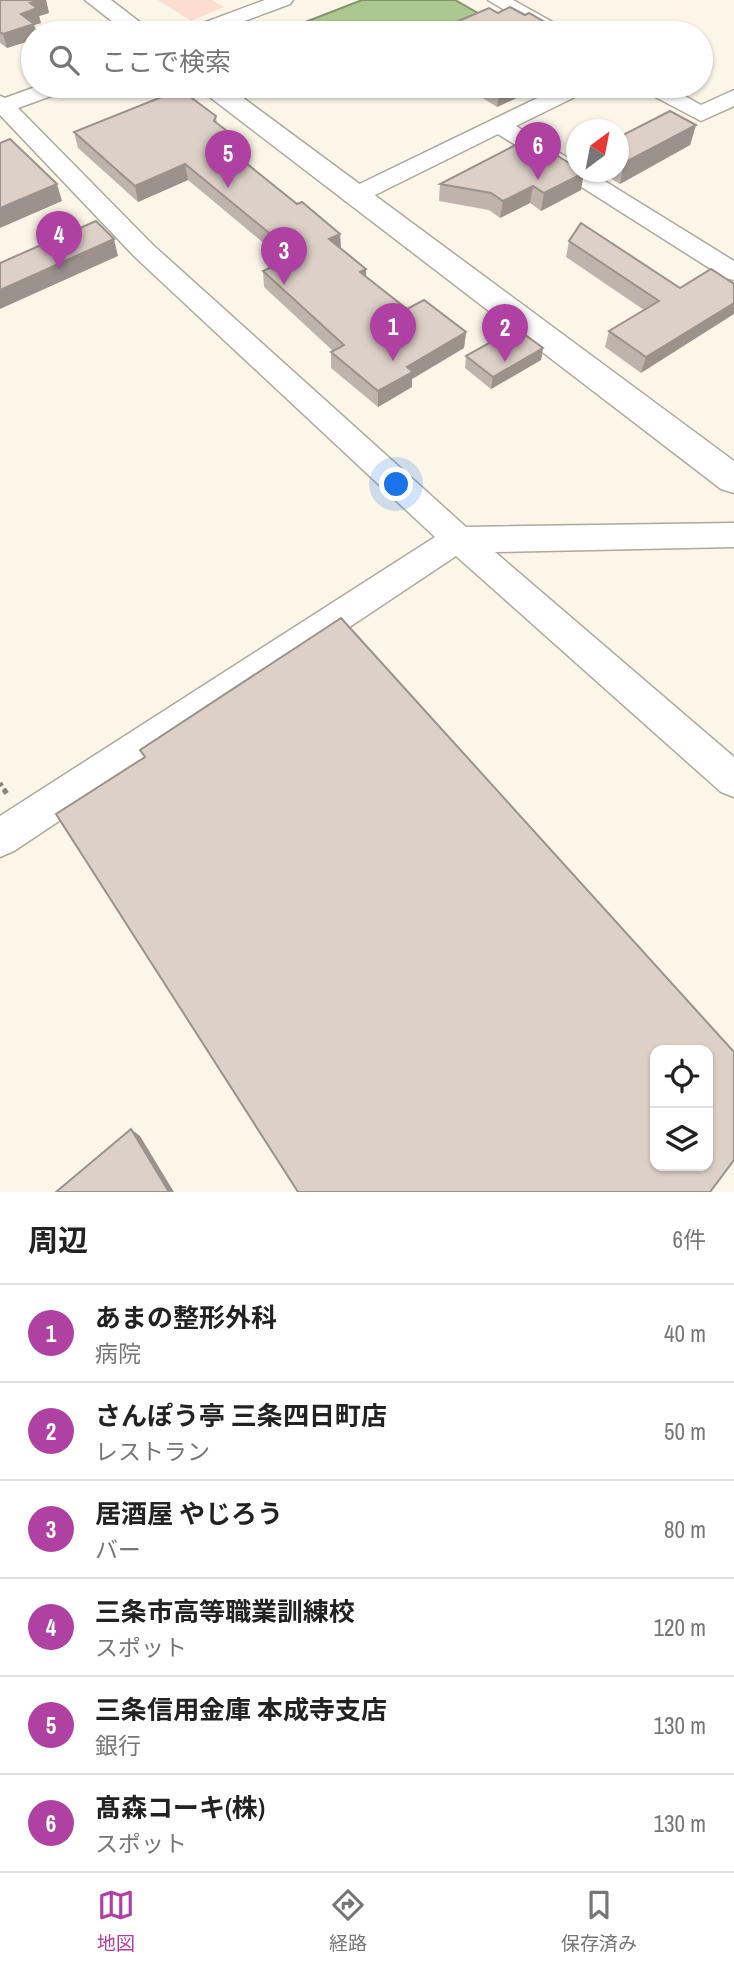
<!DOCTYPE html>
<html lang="ja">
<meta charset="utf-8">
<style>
body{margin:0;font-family:"Archivo Narrow","Noto Sans JP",sans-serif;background:#f6f6f6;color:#222}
.controls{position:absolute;right:21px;bottom:21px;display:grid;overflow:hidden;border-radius:14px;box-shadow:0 2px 5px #0004}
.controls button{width:63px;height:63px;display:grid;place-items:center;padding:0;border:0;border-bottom:2px solid #e0e0e0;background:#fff;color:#222;font:35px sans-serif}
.compass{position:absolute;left:566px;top:119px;width:63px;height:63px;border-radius:50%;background:#fff;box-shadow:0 2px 5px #0004;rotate:32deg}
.you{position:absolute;left:397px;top:485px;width:24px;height:24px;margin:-18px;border:5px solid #fff;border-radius:50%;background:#1a73e8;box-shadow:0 0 0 10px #1a73e833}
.badge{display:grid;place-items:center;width:46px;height:46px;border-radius:50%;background:#ae41a1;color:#fff;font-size:23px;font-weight:700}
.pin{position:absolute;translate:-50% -58px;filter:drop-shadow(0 2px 4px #0008)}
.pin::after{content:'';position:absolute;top:37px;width:24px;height:21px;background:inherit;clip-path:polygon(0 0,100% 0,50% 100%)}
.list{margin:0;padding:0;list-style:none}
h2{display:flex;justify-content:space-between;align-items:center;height:91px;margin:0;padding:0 28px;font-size:30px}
h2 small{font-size:23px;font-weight:400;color:#767676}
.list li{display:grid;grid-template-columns:46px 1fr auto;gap:21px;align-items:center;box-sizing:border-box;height:98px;padding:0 28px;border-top:2px solid #e0e0e0}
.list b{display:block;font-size:26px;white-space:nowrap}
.list p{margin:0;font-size:23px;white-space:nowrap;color:#767676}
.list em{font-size:23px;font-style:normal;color:#767676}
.icon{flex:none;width:38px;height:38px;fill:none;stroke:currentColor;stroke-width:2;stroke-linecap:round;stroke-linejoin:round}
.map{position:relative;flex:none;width:734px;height:1192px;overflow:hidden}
.search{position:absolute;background:#fff;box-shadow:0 2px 5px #0004;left:21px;right:21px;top:21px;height:77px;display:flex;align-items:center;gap:18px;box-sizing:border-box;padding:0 24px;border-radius:38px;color:#767676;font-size:26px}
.sheet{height:679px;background:#fff}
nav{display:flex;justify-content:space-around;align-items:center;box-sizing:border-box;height:98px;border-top:2px solid #e0e0e0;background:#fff;font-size:19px;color:#767676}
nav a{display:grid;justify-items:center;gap:4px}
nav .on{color:#ae41a1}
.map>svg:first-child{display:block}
.green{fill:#fdddd2}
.water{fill:#acc890;stroke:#81946b;stroke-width:2}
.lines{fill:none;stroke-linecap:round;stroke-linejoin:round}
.street-casing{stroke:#aea89c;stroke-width:3}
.secondary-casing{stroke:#aea89c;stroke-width:3}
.path-far1{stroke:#8a867d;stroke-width:4.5;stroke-dasharray:3.5 3.5;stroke-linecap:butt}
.path{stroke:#8a867d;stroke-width:5;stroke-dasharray:4.5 4.5;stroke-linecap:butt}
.street{fill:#fff;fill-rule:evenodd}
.secondary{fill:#fff;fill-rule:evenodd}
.wall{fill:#beb4ab}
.shaded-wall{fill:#9b928b}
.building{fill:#ddd1c7;stroke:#9b928b;stroke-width:2;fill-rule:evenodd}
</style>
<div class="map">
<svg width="734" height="1192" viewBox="0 0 734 1192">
<rect width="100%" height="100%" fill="#fcf6e9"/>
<path class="green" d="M 158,0 L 212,0 L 224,7 L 191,21 Z"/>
<path class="water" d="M 362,0 L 455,0 L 478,13 L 431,33 L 277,33 Z"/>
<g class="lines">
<g class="street-casing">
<path id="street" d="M 265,0 L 293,0 L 290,4 L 212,33 L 184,33 L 187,29 Z
M 488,0 L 513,0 L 565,29 L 568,33 L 543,33 Z
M 38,86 L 68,86 L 65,91 L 18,108 L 153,245 L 466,527 L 734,523 L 734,547 L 495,552 L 734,757 L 734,797 L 721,792 L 456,556 L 14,851 L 0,857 L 0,816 L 435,537 L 135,257 L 0,115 L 0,96 L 5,98 Z
M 562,86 L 590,86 L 587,91 L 516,126 L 576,163 L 576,172 L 590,172 L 734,261 L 734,280 L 725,278 L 498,134 L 363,201 L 354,203 L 345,201 L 342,196 L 345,191 Z
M 641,86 L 667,86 L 701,105 L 734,90 L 734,106 L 701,121 L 644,91 Z"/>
</g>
<g class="secondary-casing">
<path id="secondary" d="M 85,0 L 111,0 L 154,33 L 127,33 Z
M 199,86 L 227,86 L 734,461 L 734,493 L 721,489 L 202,91 Z"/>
</g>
<path class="path-far1" d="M 0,783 L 6,792"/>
<path class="path" d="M 4,790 L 7,794"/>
<use href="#street" class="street"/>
<use href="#secondary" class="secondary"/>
</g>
<path class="wall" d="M 0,0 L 46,0 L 49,13 L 39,16 L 41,23 L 34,25 L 37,33 L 33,33 L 7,48 L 0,43 Z
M 463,86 L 543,86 L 497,107 Z
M 216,116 L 217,123 L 240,141 L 241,157 L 239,158 L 297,204 L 340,234 L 341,249 L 366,277 L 407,309 L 466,332 L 464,348 L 412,379 L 412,387 L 378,407 L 331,368 L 331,352 L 333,351 L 264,287 L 263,271 L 284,260 L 188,180 L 138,202 L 78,148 L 74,132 Z
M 696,125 L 690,145 L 620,184 L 600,172 L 619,172 L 619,137 Z
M 529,138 L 581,190 L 541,211 L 530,203 L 500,218 L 489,210 L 439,201 L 440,184 Z
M 569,241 L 680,288 L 641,373 L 605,347 L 609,331 L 644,310 L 566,257 Z
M 543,348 L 541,360 L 491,389 L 465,368 L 466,356 Z"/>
<path class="shaded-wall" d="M 41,0 L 46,0 L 49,13 L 39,16 L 41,23 L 34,25 L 37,33 L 33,33 L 33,40 L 7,48 L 3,34 L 30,3 Z
M 502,86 L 543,86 L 497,107 L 500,87 Z
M 696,125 L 690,145 L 620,184 L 624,163 Z
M 240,141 L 241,157 L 228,163 L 226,147 Z
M 185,164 L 188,180 L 138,202 L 135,186 Z
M 584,173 L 581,190 L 541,211 L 544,193 Z
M 57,184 L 62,201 L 0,228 L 0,208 Z
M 533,186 L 530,203 L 500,218 L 503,201 Z
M 340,234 L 341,250 L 329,239 Z
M 114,239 L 118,256 L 0,309 L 0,290 Z
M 366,269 L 366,285 L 360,272 Z
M 734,303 L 734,314 L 641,373 L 646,357 Z
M 466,332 L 464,348 L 412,379 L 412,387 L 378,407 L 378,391 L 407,367 Z
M 543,348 L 541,360 L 491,389 L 493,377 Z
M 131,1129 L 140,1136 L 174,1192 L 169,1192 Z"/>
<path class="building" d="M 0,0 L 41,0 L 30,3 L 37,8 L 21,14 L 34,24 L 3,34 L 0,32 Z
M 510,7 L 525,15 L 529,13 L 564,33 L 446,33 L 453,30 L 447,26 L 489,8 L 498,13 Z
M 174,92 L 185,93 L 216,116 L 214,121 L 240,141 L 226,147 L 297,204 L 302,202 L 340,234 L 329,239 L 366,269 L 360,272 L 407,309 L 424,300 L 466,332 L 407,367 L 413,372 L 378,391 L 331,352 L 344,345 L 263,271 L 296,255 L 185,164 L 135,186 L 74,132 Z
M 670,111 L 696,125 L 624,163 L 619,159 L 619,137 Z
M 529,138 L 577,168 L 577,172 L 584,173 L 544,193 L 533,186 L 503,201 L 491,193 L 440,184 Z
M 10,139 L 57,184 L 0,208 L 0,143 Z
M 96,221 L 114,239 L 0,290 L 0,263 Z
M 581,223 L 680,288 L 711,269 L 734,284 L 734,303 L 646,357 L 609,331 L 659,301 L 569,241 Z
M 516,328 L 543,348 L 493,377 L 466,356 Z
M 341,618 L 734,1052 L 734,1160 L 710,1192 L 298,1192 L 56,814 L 145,757 L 140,750 ZM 655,1050 L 708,1050 L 708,1166 L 655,1166 Z
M 131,1129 L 169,1192 L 56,1192 Z"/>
</svg>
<div class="controls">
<button><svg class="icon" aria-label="locate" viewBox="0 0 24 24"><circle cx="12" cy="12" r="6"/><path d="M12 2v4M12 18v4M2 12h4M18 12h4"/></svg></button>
<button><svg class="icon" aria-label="layers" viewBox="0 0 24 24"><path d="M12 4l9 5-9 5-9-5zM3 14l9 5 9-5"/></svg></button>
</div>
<svg class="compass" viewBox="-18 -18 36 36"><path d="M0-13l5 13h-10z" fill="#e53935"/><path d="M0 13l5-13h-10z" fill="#767676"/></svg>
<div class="you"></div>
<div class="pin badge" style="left:393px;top:361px">1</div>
<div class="pin badge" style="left:505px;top:362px">2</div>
<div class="pin badge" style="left:284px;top:285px">3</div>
<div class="pin badge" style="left:59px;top:269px">4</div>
<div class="pin badge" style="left:228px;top:188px">5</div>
<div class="pin badge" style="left:538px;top:180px">6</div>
<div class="search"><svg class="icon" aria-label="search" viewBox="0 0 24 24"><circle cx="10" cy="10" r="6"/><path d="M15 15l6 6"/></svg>ここで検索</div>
</div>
<section class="sheet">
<h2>周辺<small>6件</small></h2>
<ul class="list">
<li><span class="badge">1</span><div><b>あまの整形外科</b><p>病院</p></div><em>40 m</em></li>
<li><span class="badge">2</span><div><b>さんぽう亭 三条四日町店</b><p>レストラン</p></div><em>50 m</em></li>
<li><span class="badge">3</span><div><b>居酒屋 やじろう</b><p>バー</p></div><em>80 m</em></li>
<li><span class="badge">4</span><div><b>三条市高等職業訓練校</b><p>スポット</p></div><em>120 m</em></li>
<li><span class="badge">5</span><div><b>三条信用金庫 本成寺支店</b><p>銀行</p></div><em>130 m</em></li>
<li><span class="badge">6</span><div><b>髙森コーキ(株)</b><p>スポット</p></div><em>130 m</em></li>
</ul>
</section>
<nav>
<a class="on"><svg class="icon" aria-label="map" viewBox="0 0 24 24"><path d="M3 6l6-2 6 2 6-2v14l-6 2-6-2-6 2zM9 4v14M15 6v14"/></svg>地図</a>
<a><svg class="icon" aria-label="directions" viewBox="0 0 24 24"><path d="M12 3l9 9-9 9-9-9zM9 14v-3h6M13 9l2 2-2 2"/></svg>経路</a>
<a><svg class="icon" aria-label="saved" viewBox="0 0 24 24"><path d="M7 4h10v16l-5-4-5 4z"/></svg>保存済み</a>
</nav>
